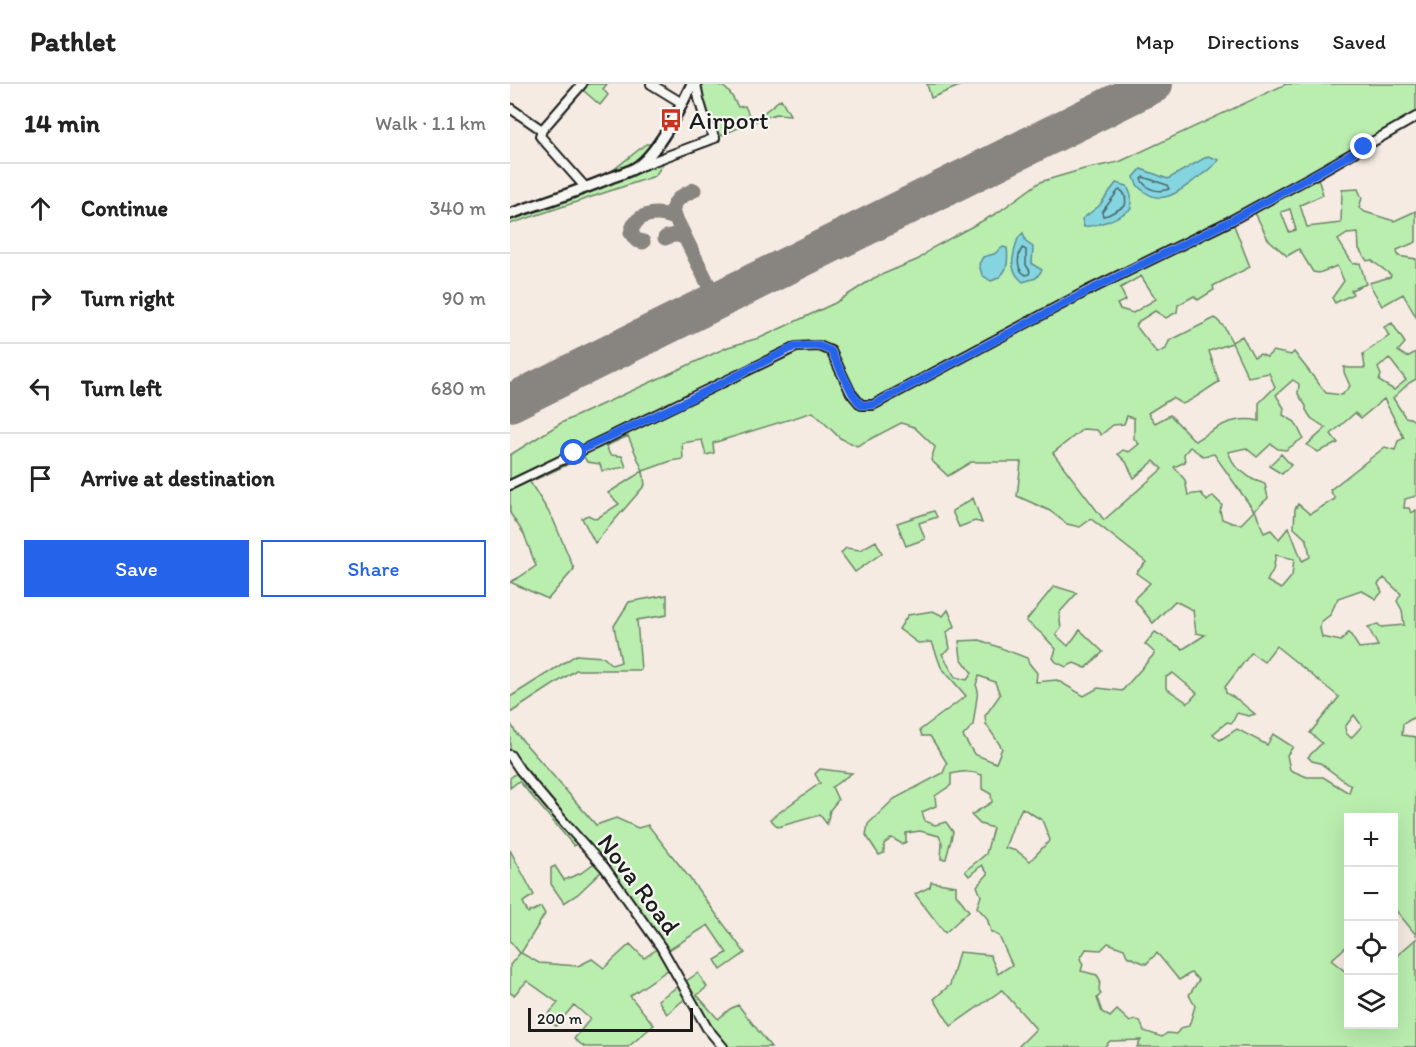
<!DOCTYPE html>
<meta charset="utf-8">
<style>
body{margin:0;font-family:Itim,sans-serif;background:#f6f6f6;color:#222}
.controls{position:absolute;right:18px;bottom:18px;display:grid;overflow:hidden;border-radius:0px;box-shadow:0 6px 24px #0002}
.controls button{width:54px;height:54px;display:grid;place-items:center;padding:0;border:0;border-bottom:2px solid #e0e0e0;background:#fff;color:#222;font:30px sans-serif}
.scale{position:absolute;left:18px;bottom:15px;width:165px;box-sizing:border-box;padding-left:6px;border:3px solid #1c1c1c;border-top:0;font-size:16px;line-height:21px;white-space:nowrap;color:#1c1c1c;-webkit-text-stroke:4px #f6f6f2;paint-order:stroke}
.stop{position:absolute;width:18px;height:18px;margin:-14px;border:4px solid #2563eb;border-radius:50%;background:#fff}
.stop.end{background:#2563eb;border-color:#fff;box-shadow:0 2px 6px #0008}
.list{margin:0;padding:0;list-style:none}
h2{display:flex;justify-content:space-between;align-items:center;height:78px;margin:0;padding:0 24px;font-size:26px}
h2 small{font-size:20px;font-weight:400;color:#767676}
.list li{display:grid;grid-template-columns:39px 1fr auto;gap:18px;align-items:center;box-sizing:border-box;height:90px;padding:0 24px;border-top:2px solid #e0e0e0}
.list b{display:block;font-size:22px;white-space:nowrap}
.list em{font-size:20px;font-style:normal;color:#767676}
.actions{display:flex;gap:12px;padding:18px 24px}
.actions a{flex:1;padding:14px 0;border:2px solid #2563eb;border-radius:0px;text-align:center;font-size:21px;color:#2563eb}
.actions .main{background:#2563eb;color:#fff}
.icon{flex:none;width:33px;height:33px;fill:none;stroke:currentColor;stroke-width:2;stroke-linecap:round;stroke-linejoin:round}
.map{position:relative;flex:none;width:906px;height:963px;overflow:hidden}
header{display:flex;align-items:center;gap:36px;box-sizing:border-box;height:84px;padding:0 30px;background:#fff;border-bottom:2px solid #e0e0e0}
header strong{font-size:28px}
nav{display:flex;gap:33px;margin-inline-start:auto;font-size:21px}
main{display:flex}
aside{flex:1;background:#fff}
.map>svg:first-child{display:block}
.green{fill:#baeeaf;stroke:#6b8566;stroke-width:1.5;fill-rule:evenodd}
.water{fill:#85d5e0;stroke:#5b8b92;stroke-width:1.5}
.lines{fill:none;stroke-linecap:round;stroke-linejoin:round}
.shore{stroke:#46666a;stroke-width:1.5}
.taxiway{stroke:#88847f;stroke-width:15}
.runway{stroke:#88847f;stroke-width:38}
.minor-casing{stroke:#1c1c1c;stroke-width:12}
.major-casing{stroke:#1c1c1c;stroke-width:14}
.minor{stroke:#f6f6f2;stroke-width:8}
.major{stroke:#f6f6f2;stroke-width:9}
.route{stroke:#2563eb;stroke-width:8}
.labels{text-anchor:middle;stroke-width:4.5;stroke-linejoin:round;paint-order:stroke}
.poi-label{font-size:26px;fill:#1c1c1c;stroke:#f6f6f2;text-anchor:start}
.street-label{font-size:26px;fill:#1c1c1c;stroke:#f6f6f2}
</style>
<header>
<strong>Pathlet</strong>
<nav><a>Map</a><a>Directions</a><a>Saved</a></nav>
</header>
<main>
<aside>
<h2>14 min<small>Walk · 1.1 km</small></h2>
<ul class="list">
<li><svg class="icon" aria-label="ahead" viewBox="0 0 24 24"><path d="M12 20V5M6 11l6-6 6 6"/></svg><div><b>Continue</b></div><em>340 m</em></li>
<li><svg class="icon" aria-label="right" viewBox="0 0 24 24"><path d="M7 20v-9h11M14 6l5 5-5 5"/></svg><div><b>Turn right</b></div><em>90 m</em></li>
<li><svg class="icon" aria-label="left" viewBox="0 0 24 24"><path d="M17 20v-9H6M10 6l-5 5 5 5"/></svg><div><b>Turn left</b></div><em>680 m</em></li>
<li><svg class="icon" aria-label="arrive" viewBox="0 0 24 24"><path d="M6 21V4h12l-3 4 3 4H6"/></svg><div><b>Arrive at destination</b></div></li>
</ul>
<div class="actions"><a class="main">Save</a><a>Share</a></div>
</aside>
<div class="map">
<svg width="906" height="963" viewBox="0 0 906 963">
<rect width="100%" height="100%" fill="#f5ebe2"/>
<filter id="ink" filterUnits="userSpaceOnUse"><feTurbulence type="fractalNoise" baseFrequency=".0167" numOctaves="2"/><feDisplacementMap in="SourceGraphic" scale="12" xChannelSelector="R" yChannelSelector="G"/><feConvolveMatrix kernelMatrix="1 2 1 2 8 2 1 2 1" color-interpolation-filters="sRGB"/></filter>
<g filter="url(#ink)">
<path class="green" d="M 66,0 L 97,0 L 93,5 L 98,11 L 90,21 Z
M 186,0 C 214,0 216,0 228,23 L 235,22 L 242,38 L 271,15 L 280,31 L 266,30 L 242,38 L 205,54 L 202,61 L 154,78 L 145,92 L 0,140 L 0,130 L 98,90 L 136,60 L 147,60 L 128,82 L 204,55 Z
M 417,0 L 454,0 L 421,14 Z
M 776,0 L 906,0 L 906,33 L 807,91 L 813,111 L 790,121 L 797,143 L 831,139 L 832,106 L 848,105 L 852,114 L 849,124 L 855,128 L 884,137 L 906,127 L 906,158 L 887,166 L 888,172 L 906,175 L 906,233 L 893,210 L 872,222 L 859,199 L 880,193 L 881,191 L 861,176 L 857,177 L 849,165 L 848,149 L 837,150 L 828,156 L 843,180 L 850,179 L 856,200 L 841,206 L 843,210 L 825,219 L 822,214 L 834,197 L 827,182 L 809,189 L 803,188 L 789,165 L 777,172 L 758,155 L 743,125 L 722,136 L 740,183 L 703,202 L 704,206 L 688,216 L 684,212 L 668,221 L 667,228 L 656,234 L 645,227 L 629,237 L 626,242 L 647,269 L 656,265 L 659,257 L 705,234 L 714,243 L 722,258 L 732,252 L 744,273 L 750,270 L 757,273 L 763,267 L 781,271 L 784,268 L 816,309 L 832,311 L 840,302 L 834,288 L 834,283 L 839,284 L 855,284 L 853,270 L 879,252 L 874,243 L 882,239 L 895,259 L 888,267 L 897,273 L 906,268 L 906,295 L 899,299 L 883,314 L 895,333 L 900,334 L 906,338 L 906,412 L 895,415 L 894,424 L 899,424 L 901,429 L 906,426 L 906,632 L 893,640 L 892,651 L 906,653 L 906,851 L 884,824 L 884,734 L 838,734 L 838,861 L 821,876 L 836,888 L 838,886 L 838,940 L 884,940 L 884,874 L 906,855 L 906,963 L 627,963 L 631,956 L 600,957 L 594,963 L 508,963 L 526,945 L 492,906 L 441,942 L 424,915 L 440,901 L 449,868 L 480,871 L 488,890 L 502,881 L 489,852 L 481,848 L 477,834 L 467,823 L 471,812 L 467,802 L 478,790 L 472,781 L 459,792 L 455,787 L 476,770 L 483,744 L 470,740 L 461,731 L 482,718 L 481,710 L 472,705 L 472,691 C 461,687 453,687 441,690 L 441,701 L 425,712 L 426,722 L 412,728 L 415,737 L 425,741 L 436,738 L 443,748 L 436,775 L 431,775 L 432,759 L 429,752 L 410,747 L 396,749 L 396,758 L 392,760 L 382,754 L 374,760 L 374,769 L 369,771 L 356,751 L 358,740 L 384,715 L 433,689 L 437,679 L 420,652 L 412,652 L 410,646 L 456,612 L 431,583 L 422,558 L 408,559 L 389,545 L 398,531 L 423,527 L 433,532 L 438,526 L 445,542 L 437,548 L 440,565 L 432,570 L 445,593 L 457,596 L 462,589 L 451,574 L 449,557 L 470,556 L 517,574 L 519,579 L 527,589 L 526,598 L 547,596 L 574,612 L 588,604 L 612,607 L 645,569 L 635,560 L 645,548 L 673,565 L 695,551 L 686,549 L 683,526 L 665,517 L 643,539 L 624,515 L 640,499 L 626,489 L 636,478 L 581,435 L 570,443 L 557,440 L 540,427 L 507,412 L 511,378 L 461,378 L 438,392 L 421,376 L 425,363 L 404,343 L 391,339 L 347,362 L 330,354 L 303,328 L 203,359 L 204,369 L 196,371 L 192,356 L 172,359 L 173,375 L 161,377 L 133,387 L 135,401 L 85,459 L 72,434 L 78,431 L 86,435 L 109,420 L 98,409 L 133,387 L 118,352 L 96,362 L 100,371 L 112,372 L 116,383 L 92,387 L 90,380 L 77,378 L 74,373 L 20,398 L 43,435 L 64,485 L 38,515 L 0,498 L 8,494 L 26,482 L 14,450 L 0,429 L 0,371 L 51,339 L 218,263 L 252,253 L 325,219 L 364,194 L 409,175 L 422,164 L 487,129 L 530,98 L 574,85 L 609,78 ZM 780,125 L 786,146 L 779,148 L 771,128 ZM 631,192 L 646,215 L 623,229 L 610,225 L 607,220 L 616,216 L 610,204 ZM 722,259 L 738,293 L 759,289 L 765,303 L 749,319 L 749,337 C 724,331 705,344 685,357 L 660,331 L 645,339 L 638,329 L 662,314 L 672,320 C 685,316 697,304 709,298 L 699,267 ZM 879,274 L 896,296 L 884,306 L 869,297 L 871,291 L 868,284 ZM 783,296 L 789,300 L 788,310 L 796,322 L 796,326 L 801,334 L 816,344 L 797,361 L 808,368 L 828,359 L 821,350 L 845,329 L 851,334 L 874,315 L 894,354 L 888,357 L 885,366 L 875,363 L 820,406 L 825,415 L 800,430 L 788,420 L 785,425 L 784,444 L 797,456 L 800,473 L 792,477 L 779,443 L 769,455 L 761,446 L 754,449 L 745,426 L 758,414 L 755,400 L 742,395 L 725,382 L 718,368 L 736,364 L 747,373 L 761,360 L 768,365 L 776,366 L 793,354 L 785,338 L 773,331 L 774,324 L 766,311 ZM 617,332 L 624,334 L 624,355 L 629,360 L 619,368 L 613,366 L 608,370 L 616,378 L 624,394 L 644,377 L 652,385 L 594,436 L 543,369 L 573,345 L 587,346 L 591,351 L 603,341 L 614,340 ZM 680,363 L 693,372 L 704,370 L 744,427 L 731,440 L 722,439 L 712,435 L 710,427 L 712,421 L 703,412 L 697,417 L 691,409 L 678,411 L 675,396 L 664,383 L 675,378 L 674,370 ZM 766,471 L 784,475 L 782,492 L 771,505 L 757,497 L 763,486 ZM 874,494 L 891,510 L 887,517 L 892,526 L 894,541 L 871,543 L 868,540 L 858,543 L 868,562 L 849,564 L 839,548 L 831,557 L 812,553 L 810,544 L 811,538 L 820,531 L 828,514 L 851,506 L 866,515 L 872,508 L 868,500 ZM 766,562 L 829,613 L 800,649 L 812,659 L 798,673 L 802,677 L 810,679 L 841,702 L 839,709 L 813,693 L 797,693 L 780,686 L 777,671 L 783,663 L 763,650 L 757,661 L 727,645 L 710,656 L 703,650 L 717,638 L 722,639 L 727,629 L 739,632 L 745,630 L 728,616 L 716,609 L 715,603 L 741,569 L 754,578 ZM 663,589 L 687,609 L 678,619 L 656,604 L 656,593 ZM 469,592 L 485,598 L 490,611 L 475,632 L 476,640 L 492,664 L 486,679 L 464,670 L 453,652 L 463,641 L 468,606 L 466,601 ZM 844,631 L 852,642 L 841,654 L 836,649 L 835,643 ZM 512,724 L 532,736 L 540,756 L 520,777 L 507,767 L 495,764 L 503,742 ZM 598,859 L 614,865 L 617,872 L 636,880 L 647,869 L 669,896 L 681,889 L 689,896 L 679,911 L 685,922 L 679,942 L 671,944 L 666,950 L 657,949 L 652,953 L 634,947 L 630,937 L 625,936 L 620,938 L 607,926 L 600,933 L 592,928 L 587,914 L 591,910 L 589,907 L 590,896 L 587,891 L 571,887 L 573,880 L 570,875 L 576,865 L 591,866 Z
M 771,370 L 781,381 L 772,390 L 759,382 Z
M 463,414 L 472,439 L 465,437 L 449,443 L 442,427 Z
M 424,427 L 427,433 L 409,439 L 415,455 L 396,462 L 387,439 Z
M 366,457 L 372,469 L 345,488 L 331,469 L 336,464 L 350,466 Z
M 544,502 L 567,509 L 549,529 L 551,544 L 546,551 L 558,562 L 570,546 L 593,568 L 576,584 L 564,579 L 556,583 L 546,578 L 543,574 L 546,565 L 531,549 L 516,537 Z
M 157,511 L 157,531 L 127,536 L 131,586 L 66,586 L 0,629 L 0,613 L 66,571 L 93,573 L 102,581 L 111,578 L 104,542 L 119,518 Z
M 0,638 L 6,649 L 86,741 L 106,734 L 128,744 L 138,741 L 178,792 L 235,869 L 211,886 L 205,876 L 217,869 L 198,841 L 154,869 L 162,883 L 120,912 L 144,941 L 118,963 L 75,963 L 64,955 L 80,935 L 64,921 L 46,942 L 35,934 L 48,919 L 17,897 L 4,911 L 0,909 L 0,881 L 10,869 L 0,857 L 0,766 L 24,811 L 13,818 L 18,829 L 31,823 L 35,830 L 11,869 L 29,879 L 68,882 L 82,875 L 94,884 L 120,860 L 134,874 L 150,863 L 95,784 L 68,810 L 54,819 L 41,800 L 41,784 L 45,782 L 54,796 L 71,789 L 88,776 L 70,757 L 64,762 L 9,697 L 0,704 L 0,694 L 10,686 L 0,671 Z
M 310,685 L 342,689 L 322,703 L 328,716 L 320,726 L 317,740 L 310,731 L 268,743 L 260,735 L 310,699 L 305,690 Z
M 421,798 L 446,802 L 446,810 L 459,827 L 435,849 L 405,810 L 420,803 Z
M 188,889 L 197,903 L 187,911 L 208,935 L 220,925 L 228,921 L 261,963 L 213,963 L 178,912 L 157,930 L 148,916 Z"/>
<path class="water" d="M 698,72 L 709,76 C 702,84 695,89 686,95 C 671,106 653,122 635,108 C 629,104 626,101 624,93 L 631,85 L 658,95 Z
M 606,99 L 617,102 L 621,111 L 621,125 C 607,135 591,141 574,143 L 572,135 L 589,122 Z
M 513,149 L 516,158 L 523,163 L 522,180 L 532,186 L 526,194 L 513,198 C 497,185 503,172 508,154 Z
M 493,163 L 497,164 C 499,180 497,192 481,197 L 472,191 L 469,180 L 473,173 L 484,170 Z"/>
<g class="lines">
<path class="shore" d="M 633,93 L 657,101 L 659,105 C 648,109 636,106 631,95 Z
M 610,106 C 616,109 616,117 615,122 L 598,131 L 593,132 L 592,128 L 608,107 Z
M 512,164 L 516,166 L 516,181 L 520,187 L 519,190 L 516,191 C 506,186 507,173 512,164 Z"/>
<path class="taxiway" d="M 166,135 L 162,127 C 165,114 174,111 184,106
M 155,154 C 163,151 168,149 176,155
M 133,158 L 126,156 L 121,149 C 125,127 150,127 166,135 L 202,208 C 210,214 216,211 225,208
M 195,223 L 201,216 L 202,208"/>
<path class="runway" d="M 0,319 L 644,0"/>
<g class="minor-casing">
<path id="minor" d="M 141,0 L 172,19
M 0,24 L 32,46 L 30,52 L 76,104
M 32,46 L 72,0
M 128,83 L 205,54 C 195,38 189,19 186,0
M 0,401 L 286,263 L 309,262 L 321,267 L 341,309 L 351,321 L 363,321 L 577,207 L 722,136 L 806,90 L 906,33
M 0,671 L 10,686 L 60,745 L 95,784 L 151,863 L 197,944 L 213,963"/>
</g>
<g class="major-casing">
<path id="major" d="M 0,130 C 34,118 67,108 100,94 C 108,91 118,88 125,84 C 147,71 171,22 182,0"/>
</g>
<use href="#minor" class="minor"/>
<use href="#major" class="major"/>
</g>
</g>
<g class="lines" filter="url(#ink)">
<path class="route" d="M 64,369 L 170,320 L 286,262 L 309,262 L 321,267 L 342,309 L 351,321 L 363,321 L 578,207 L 722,136 L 854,63"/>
</g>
<defs>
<g id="bus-bare" transform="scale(1.8)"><path d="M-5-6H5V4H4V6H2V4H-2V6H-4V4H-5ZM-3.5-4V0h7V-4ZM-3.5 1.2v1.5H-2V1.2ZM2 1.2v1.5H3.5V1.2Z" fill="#c8321e" stroke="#f6f6f2" stroke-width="2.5" paint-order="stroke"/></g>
</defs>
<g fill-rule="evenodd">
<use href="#bus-bare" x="161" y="36"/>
</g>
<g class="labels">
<g class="poi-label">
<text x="179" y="45">Airport</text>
</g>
<g class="street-label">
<text transform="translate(129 800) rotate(53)" y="9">Nova Road</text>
</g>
</g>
</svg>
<div class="controls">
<button>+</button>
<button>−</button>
<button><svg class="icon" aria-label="locate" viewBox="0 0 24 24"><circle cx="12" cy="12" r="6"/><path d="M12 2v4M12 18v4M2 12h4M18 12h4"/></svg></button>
<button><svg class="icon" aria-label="layers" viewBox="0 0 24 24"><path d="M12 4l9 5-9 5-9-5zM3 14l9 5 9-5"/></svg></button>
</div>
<div class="scale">200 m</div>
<div class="stop" style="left:64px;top:369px"></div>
<div class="stop end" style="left:854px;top:63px"></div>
</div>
</main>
